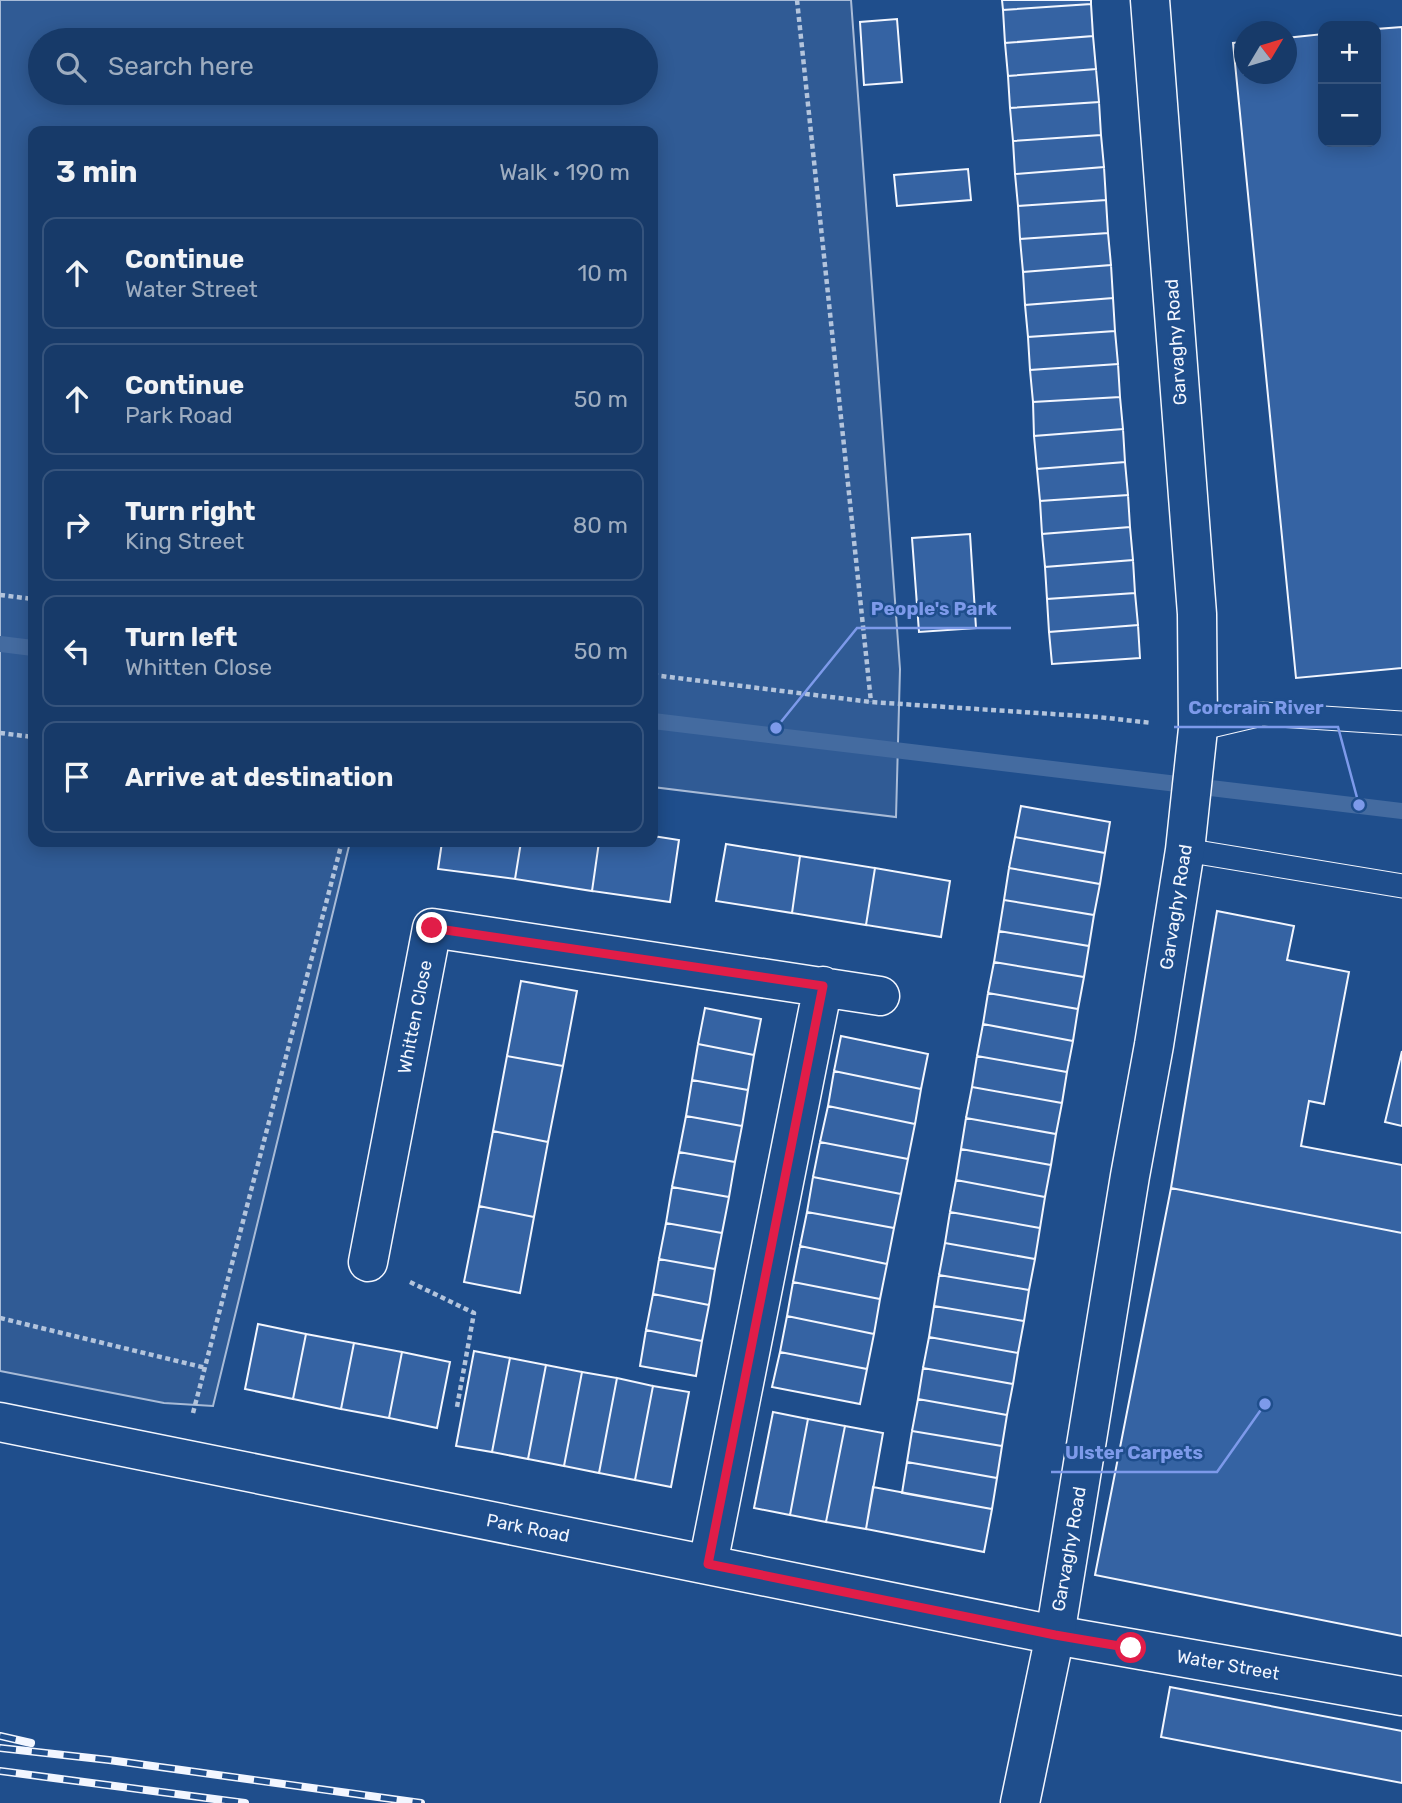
<!DOCTYPE html>
<meta charset="utf-8">
<style>
body{margin:0;font-family:Rubik,sans-serif;background:#20416f;color:#f1f3f6}
.controls{position:absolute;right:21px;top:21px;display:grid;overflow:hidden;border-radius:14px;box-shadow:0 4px 18px #0003}
.controls button{width:63px;height:63px;display:grid;place-items:center;padding:0;border:0;border-bottom:2px solid #36547d;background:#173a69;color:#f1f3f6;font:35px sans-serif}
.compass{position:absolute;left:1234px;top:21px;width:63px;height:63px;border-radius:50%;background:#173a69;box-shadow:0 4px 18px #0003;rotate:52deg}
.stop{position:absolute;width:21px;height:21px;margin:-16px;border:5px solid #e11d48;border-radius:50%;background:#fff}
.stop.end{background:#e11d48;border-color:#fff;box-shadow:0 2px 7px #0008}
.list{margin:0;padding:0;list-style:none}
h2{display:flex;justify-content:space-between;align-items:center;height:91px;margin:0;padding:0 28px;font-size:30px}
h2 small{font-size:23px;font-weight:400;color:#9eadc0}
.list li{display:grid;grid-template-columns:46px 1fr auto;gap:21px;align-items:center;box-sizing:border-box;height:112px;margin:0 14px 14px;padding:0 14px;border:2px solid #36547d;border-radius:14px}
.list b{display:block;font-size:26px;white-space:nowrap}
.list p{margin:0;font-size:23px;white-space:nowrap;color:#9eadc0}
.list em{font-size:23px;font-style:normal;color:#9eadc0}
.icon{flex:none;width:38px;height:38px;fill:none;stroke:currentColor;stroke-width:2;stroke-linecap:round;stroke-linejoin:round}
.map{position:relative;flex:none;width:1402px;height:1803px;overflow:hidden}
.search{position:absolute;background:#173a69;box-shadow:0 4px 18px #0003;left:28px;top:28px;width:630px;height:77px;display:flex;align-items:center;gap:18px;box-sizing:border-box;padding:0 24px;border-radius:38px;color:#9eadc0;font-size:26px}
.panel{position:absolute;background:#173a69;box-shadow:0 4px 18px #0003;left:28px;top:126px;width:630px;height:721px;border-radius:14px}
.map>svg:first-child{display:block}
.built{fill:#305b95;stroke:#a8bbd7;stroke-width:2;fill-rule:evenodd}
.lines{fill:none;stroke-linecap:round;stroke-linejoin:round}
.stream{stroke:#446ba0;stroke-width:16}
.building{fill:#3563a3;stroke:#f2f6ff;stroke-width:2}
.service-casing{stroke:#f2f6ff;stroke-width:25}
.minor-casing{stroke:#f2f6ff;stroke-width:41}
.secondary-casing{stroke:#f2f6ff;stroke-width:41}
.path{stroke:#b3c4dc;stroke-width:4.5;stroke-dasharray:5 3.5;stroke-linecap:butt}
.service{stroke:#1f4e8c;stroke-width:23}
.minor{stroke:#1f4e8c;stroke-width:38}
.secondary{stroke:#1f4e8c;stroke-width:38}
.rail-casing{stroke:#f2f6ff;stroke-width:8}
.rail{stroke:#1f4e8c;stroke-width:5;stroke-dasharray:16;stroke-linecap:butt}
.route{stroke:#e11d48;stroke-width:9}
.labels{text-anchor:middle;stroke-width:5;stroke-linejoin:round;paint-order:stroke}
.street-label{font-size:18px;fill:#f2f6ff;stroke:#1f4e8c}
.leader{fill:none;stroke:#7d9aea;stroke-width:2.5}
.callout-dot{fill:#7d9aea;stroke:#1f4e8c;stroke-width:2.5}
.callout-label{font-size:19px;text-anchor:middle;font-weight:bold;fill:#7d9aea;stroke:#1f4e8c;stroke-width:5;stroke-linejoin:round;paint-order:stroke}
</style>
<div class="map">
<svg width="1402" height="1803" viewBox="0 0 1402 1803">
<rect width="100%" height="100%" fill="#1f4e8c"/>
<path class="built" d="M 0,0 L 851,0 L 900,669 L 896,817 L 653,787 L 653,131 L 33,131 L 33,842 L 350,842 L 213,1406 L 164,1403 L 0,1371 ZM 40,40 L 646,40 L 646,93 L 40,93 Z"/>
<g class="lines">
<path class="stream" d="M 0,644 L 33,648
M 653,721 L 1402,811"/>
</g>
<path class="building" d="M 1002,0 L 1091,0 L 1091,4 L 1003,10 Z
M 1091,4 L 1093,36 L 1005,43 L 1003,10 Z
M 897,19 L 902,82 L 864,85 L 860,22 Z
M 1402,27 L 1402,668 L 1296,678 L 1233,43 L 1244,42 L 1244,74 L 1286,74 L 1286,38 L 1323,34 L 1323,142 L 1376,142 L 1376,29 Z
M 1093,36 L 1096,69 L 1008,76 L 1005,43 Z
M 1096,69 L 1099,102 L 1010,108 L 1008,76 Z
M 1099,102 L 1101,135 L 1013,141 L 1010,108 Z
M 1101,135 L 1104,167 L 1015,174 L 1013,141 Z
M 1104,167 L 1106,200 L 1018,206 L 1015,174 Z
M 968,169 L 971,200 L 897,206 L 894,175 Z
M 1106,200 L 1108,233 L 1020,239 L 1018,206 Z
M 1108,233 L 1111,265 L 1023,272 L 1020,239 Z
M 1111,265 L 1113,298 L 1025,305 L 1023,272 Z
M 1113,298 L 1115,331 L 1028,337 L 1025,305 Z
M 1115,331 L 1118,364 L 1030,370 L 1028,337 Z
M 1118,364 L 1120,397 L 1033,402 L 1030,370 Z
M 1120,397 L 1123,429 L 1034,436 L 1033,402 Z
M 1123,429 L 1125,462 L 1037,469 L 1034,436 Z
M 1125,462 L 1128,495 L 1040,501 L 1037,469 Z
M 1128,495 L 1130,527 L 1042,534 L 1040,501 Z
M 1130,527 L 1133,560 L 1045,567 L 1042,534 Z
M 970,534 L 976,628 L 919,632 L 912,538 Z
M 1133,560 L 1135,593 L 1047,599 L 1045,567 Z
M 1135,593 L 1138,625 L 1049,632 L 1047,599 Z
M 1138,625 L 1140,658 L 1052,664 L 1049,632 Z
M 1021,806 L 1110,822 L 1105,853 L 1015,837 Z
M 653,836 L 679,840 L 670,902 L 592,891 L 599,842 L 653,842 Z
M 1015,837 L 1105,853 L 1100,884 L 1009,868 Z
M 442,842 L 521,842 L 515,879 L 438,869 Z
M 521,842 L 599,842 L 592,891 L 515,879 Z
M 726,844 L 800,856 L 792,913 L 716,901 Z
M 800,856 L 875,868 L 866,925 L 792,913 Z
M 875,868 L 950,881 L 941,937 L 866,925 Z
M 1009,868 L 1100,884 L 1094,915 L 1004,900 Z
M 1004,900 L 1094,915 L 1089,946 L 999,931 Z
M 1217,911 L 1294,926 L 1287,960 L 1349,972 L 1324,1104 L 1309,1101 L 1301,1146 L 1402,1165 L 1402,1233 L 1171,1188 Z
M 999,931 L 1089,946 L 1084,977 L 994,962 Z
M 994,962 L 1084,977 L 1078,1009 L 988,993 Z
M 521,981 L 577,991 L 563,1066 L 507,1056 Z
M 988,993 L 1078,1009 L 1073,1041 L 983,1024 Z
M 705,1008 L 761,1019 L 754,1055 L 698,1044 Z
M 983,1024 L 1073,1041 L 1067,1072 L 977,1056 Z
M 841,1036 L 928,1054 L 921,1089 L 834,1071 Z
M 698,1044 L 754,1055 L 748,1090 L 692,1080 Z
M 1402,1051 L 1402,1126 L 1385,1122 Z
M 507,1056 L 563,1066 L 548,1142 L 493,1131 Z
M 977,1056 L 1067,1072 L 1062,1103 L 972,1087 Z
M 834,1071 L 921,1089 L 915,1124 L 828,1106 Z
M 692,1080 L 748,1090 L 742,1126 L 686,1116 Z
M 972,1087 L 1062,1103 L 1056,1134 L 966,1118 Z
M 828,1106 L 915,1124 L 908,1159 L 820,1142 Z
M 686,1116 L 742,1126 L 735,1162 L 679,1152 Z
M 966,1118 L 1056,1134 L 1051,1165 L 961,1149 Z
M 493,1131 L 548,1142 L 534,1217 L 479,1206 Z
M 820,1142 L 908,1159 L 901,1194 L 813,1177 Z
M 961,1149 L 1051,1165 L 1045,1197 L 956,1180 Z
M 679,1152 L 735,1162 L 729,1197 L 672,1187 Z
M 813,1177 L 901,1194 L 894,1228 L 807,1212 Z
M 956,1180 L 1045,1197 L 1040,1228 L 950,1212 Z
M 672,1187 L 729,1197 L 722,1233 L 666,1223 Z
M 1171,1188 L 1402,1233 L 1402,1636 L 1095,1575 Z
M 479,1206 L 534,1217 L 520,1293 L 464,1282 Z
M 807,1212 L 894,1228 L 887,1264 L 800,1246 Z
M 950,1212 L 1040,1228 L 1035,1259 L 945,1243 Z
M 666,1223 L 722,1233 L 715,1269 L 659,1259 Z
M 945,1243 L 1035,1259 L 1029,1290 L 939,1275 Z
M 800,1246 L 887,1264 L 880,1299 L 793,1282 Z
M 659,1259 L 715,1269 L 709,1305 L 653,1294 Z
M 939,1275 L 1029,1290 L 1024,1321 L 934,1306 Z
M 793,1282 L 880,1299 L 874,1334 L 787,1316 Z
M 653,1294 L 709,1305 L 702,1341 L 646,1330 Z
M 934,1306 L 1024,1321 L 1018,1353 L 929,1337 Z
M 787,1316 L 874,1334 L 867,1369 L 780,1352 Z
M 258,1324 L 306,1334 L 293,1399 L 245,1389 Z
M 646,1330 L 702,1341 L 696,1376 L 640,1366 Z
M 306,1334 L 354,1343 L 341,1409 L 293,1399 Z
M 929,1337 L 1018,1353 L 1013,1384 L 923,1368 Z
M 354,1343 L 402,1352 L 389,1418 L 341,1409 Z
M 474,1351 L 510,1358 L 492,1452 L 456,1446 Z
M 402,1352 L 450,1362 L 437,1428 L 389,1418 Z
M 780,1352 L 867,1369 L 860,1404 L 772,1387 Z
M 510,1358 L 546,1365 L 528,1459 L 492,1452 Z
M 546,1365 L 582,1372 L 564,1466 L 528,1459 Z
M 923,1368 L 1013,1384 L 1007,1415 L 918,1399 Z
M 582,1372 L 617,1378 L 599,1473 L 564,1466 Z
M 617,1378 L 653,1386 L 635,1480 L 599,1473 Z
M 653,1386 L 689,1392 L 671,1487 L 635,1480 Z
M 918,1399 L 1007,1415 L 1002,1446 L 912,1431 Z
M 773,1412 L 808,1419 L 790,1515 L 754,1508 Z
M 808,1419 L 845,1426 L 826,1522 L 790,1515 Z
M 845,1426 L 883,1433 L 866,1529 L 826,1522 Z
M 912,1431 L 1002,1446 L 997,1478 L 907,1462 Z
M 907,1462 L 997,1478 L 992,1509 L 902,1493 Z
M 873,1487 L 992,1509 L 984,1552 L 866,1529 Z
M 1170,1687 L 1402,1731 L 1402,1783 L 1161,1737 Z"/>
<g class="lines">
<g class="service-casing">
<path id="service" d="M 1198,729 L 1262,714 L 1402,723
M 1185,850 L 1402,886"/>
</g>
<g class="minor-casing">
<path id="minor" d="M 368,1262 L 432,928 L 880,996
M 0,1422 L 1055,1635 L 1402,1696
M 708,1564 L 823,986"/>
</g>
<g class="secondary-casing">
<path id="secondary" d="M 1020,1803 L 1055,1635 L 1130,1176 L 1154,1045 L 1185,850 L 1198,729 L 1197,614 L 1150,0"/>
</g>
<path class="path" d="M 797,0 L 871,702
M 0,595 L 33,599
M 653,675 L 871,702 L 1098,717 L 1152,723
M 0,733 L 33,737
M 410,1282 L 474,1313 L 457,1407
M 0,1318 L 206,1368
M 193,1413 L 342,842"/>
<use href="#service" class="service"/>
<use href="#minor" class="minor"/>
<use href="#secondary" class="secondary"/>
<g class="rail-casing">
<path id="rail" d="M 0,1736 L 31,1743
M 0,1748 L 109,1760 L 421,1803
M 0,1771 L 245,1803"/>
</g>
<use href="#rail" class="rail"/>
</g>
<g class="lines">
<path class="route" d="M 432,928 L 823,986 L 708,1564 L 1055,1635 L 1131,1648"/>
</g>
<g class="labels">
<g class="street-label">
<text transform="translate(1176 342) rotate(-94)" y="6">Garvaghy Road</text>
<text transform="translate(1176 907) rotate(-81)" y="6">Garvaghy Road</text>
<text transform="translate(415 1017) rotate(-79)" y="6">Whitten Close</text>
<text transform="translate(528 1528) rotate(11)" y="6">Park Road</text>
<text transform="translate(1069 1549) rotate(-80)" y="6">Garvaghy Road</text>
<text transform="translate(1228 1665) rotate(10)" y="6">Water Street</text>
</g>
</g>
<path class="leader" d="M776 728L857 628H1011M1359 805L1338 727H1174M1265 1404L1217 1472H1051"/>
<g class="callout-dot">
<circle cx="776" cy="728" r="7"/>
<circle cx="1359" cy="805" r="7"/>
<circle cx="1265" cy="1404" r="7"/>
</g>
<g class="callout-label">
<text x="934" y="615">People's Park</text>
<text x="1256" y="714">Corcrain River</text>
<text x="1134" y="1459">Ulster Carpets</text>
</g>
</svg>
<div class="controls">
<button>+</button>
<button>−</button>
</div>
<svg class="compass" viewBox="-18 -18 36 36"><path d="M0-13l5 13h-10z" fill="#e53935"/><path d="M0 13l5-13h-10z" fill="#9eadc0"/></svg>
<div class="stop" style="left:1131px;top:1648px"></div>
<div class="stop end" style="left:432px;top:928px"></div>
<div class="search"><svg class="icon" aria-label="search" viewBox="0 0 24 24"><circle cx="10" cy="10" r="6"/><path d="M15 15l6 6"/></svg>Search here</div>
<section class="panel">
<h2>3 min<small>Walk · 190 m</small></h2>
<ul class="list">
<li><svg class="icon" aria-label="ahead" viewBox="0 0 24 24"><path d="M12 20V5M6 11l6-6 6 6"/></svg><div><b>Continue</b><p>Water Street</p></div><em>10 m</em></li>
<li><svg class="icon" aria-label="ahead" viewBox="0 0 24 24"><path d="M12 20V5M6 11l6-6 6 6"/></svg><div><b>Continue</b><p>Park Road</p></div><em>50 m</em></li>
<li><svg class="icon" aria-label="right" viewBox="0 0 24 24"><path d="M7 20v-9h11M14 6l5 5-5 5"/></svg><div><b>Turn right</b><p>King Street</p></div><em>80 m</em></li>
<li><svg class="icon" aria-label="left" viewBox="0 0 24 24"><path d="M17 20v-9H6M10 6l-5 5 5 5"/></svg><div><b>Turn left</b><p>Whitten Close</p></div><em>50 m</em></li>
<li><svg class="icon" aria-label="arrive" viewBox="0 0 24 24"><path d="M6 21V4h12l-3 4 3 4H6"/></svg><div><b>Arrive at destination</b></div></li>
</ul>
</section>
</div>
